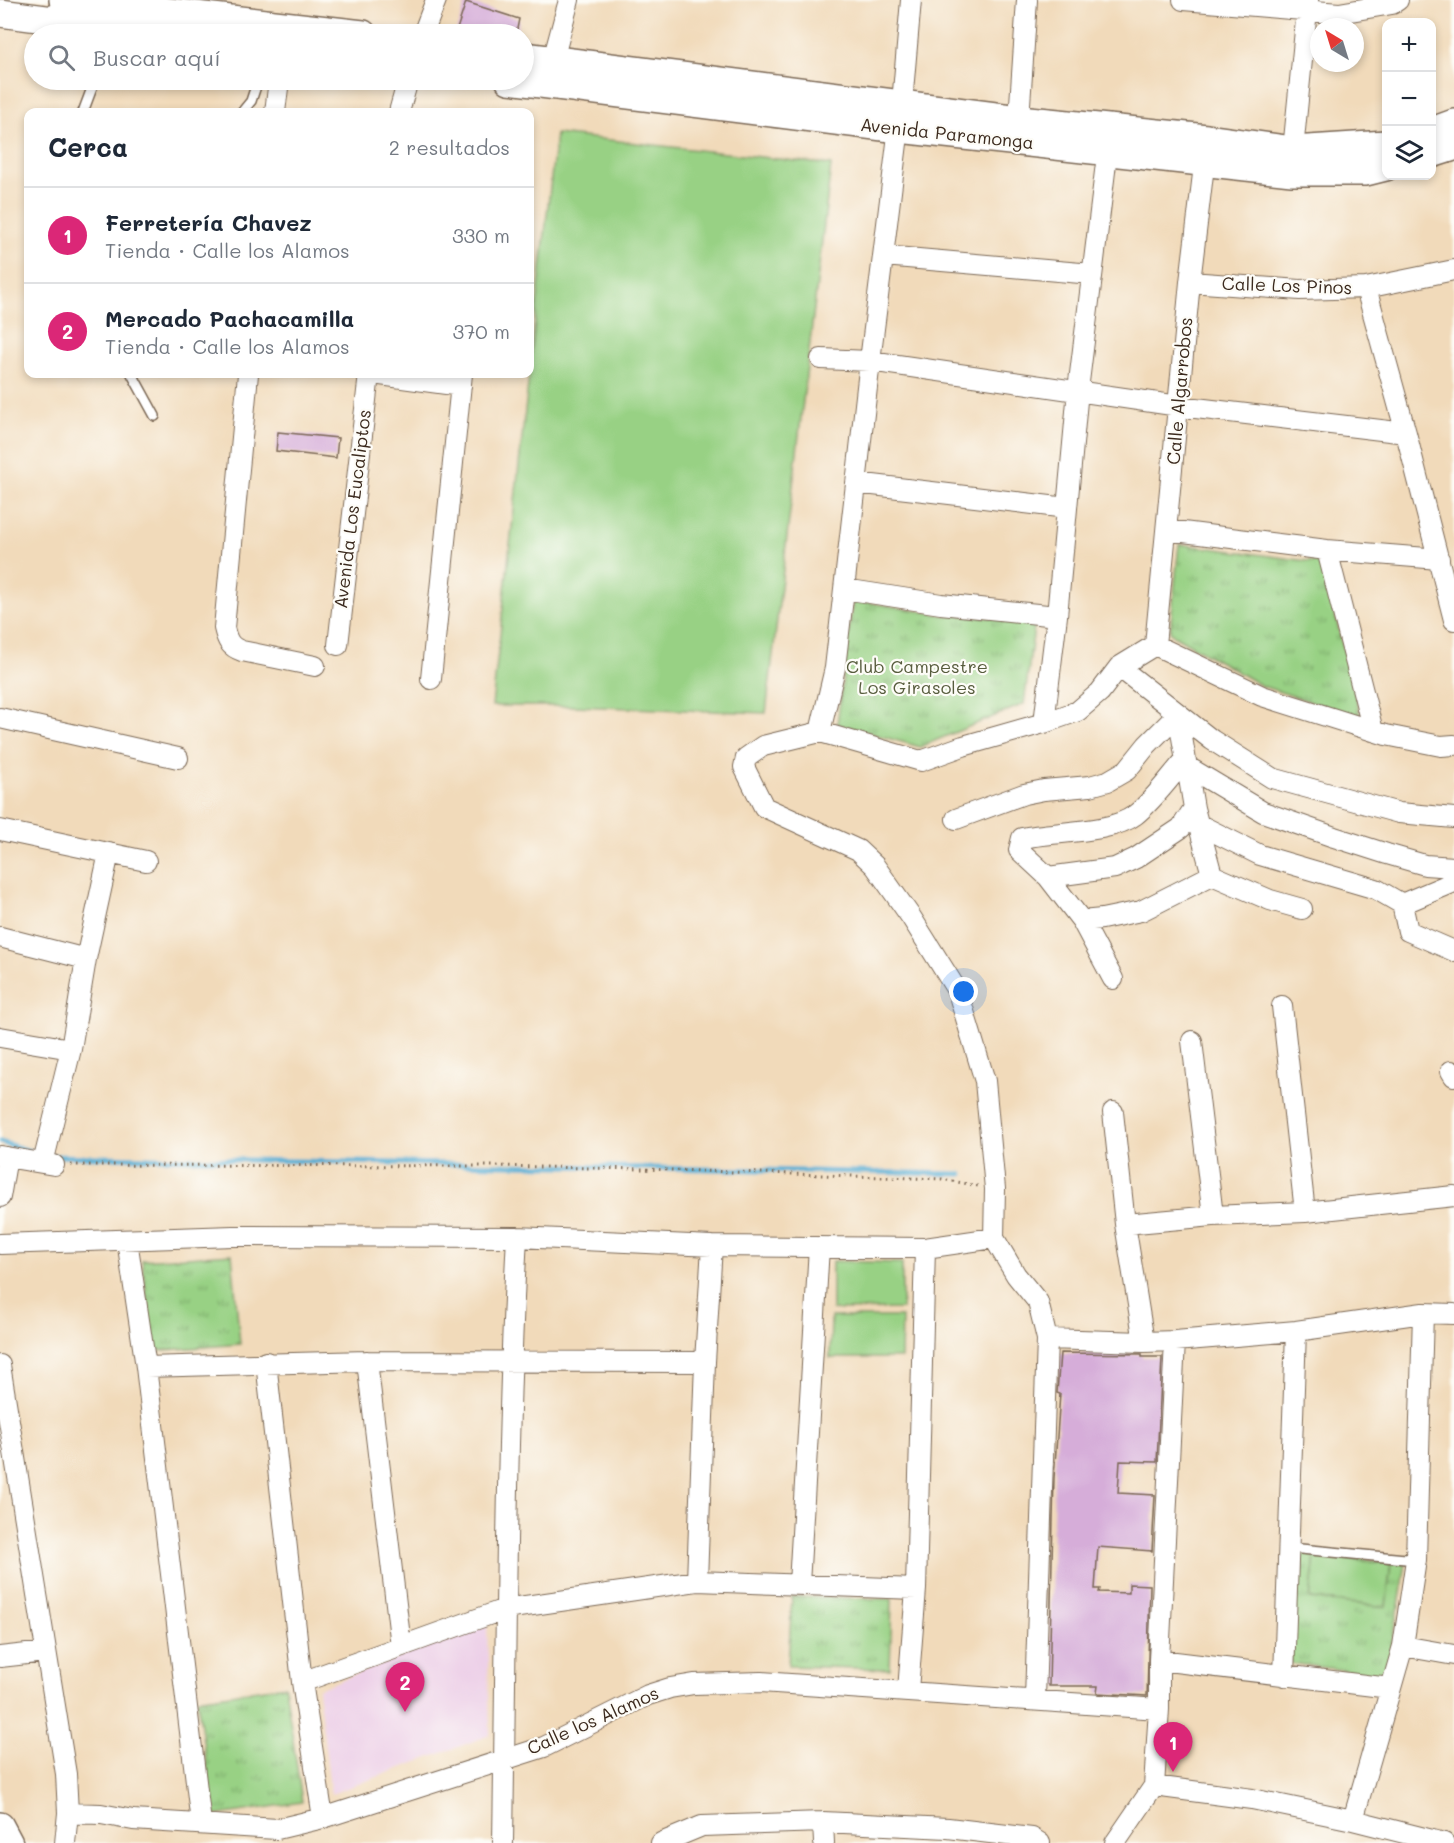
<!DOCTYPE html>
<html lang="es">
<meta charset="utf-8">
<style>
body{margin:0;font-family:Mali,sans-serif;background:#f6f6f7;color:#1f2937}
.controls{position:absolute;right:18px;top:18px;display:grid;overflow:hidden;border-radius:12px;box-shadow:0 3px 9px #0003}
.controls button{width:54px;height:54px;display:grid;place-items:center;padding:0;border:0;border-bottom:2px solid #e0e1e3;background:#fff;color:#1f2937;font:30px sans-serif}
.compass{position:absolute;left:1310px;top:18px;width:54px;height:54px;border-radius:50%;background:#fff;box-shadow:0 3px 9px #0003;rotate:322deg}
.you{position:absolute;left:964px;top:992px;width:21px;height:21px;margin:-15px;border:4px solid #fff;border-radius:50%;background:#1a73e8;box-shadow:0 0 0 9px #1a73e833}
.badge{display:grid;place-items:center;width:39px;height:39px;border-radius:50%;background:#db2777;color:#fff;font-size:20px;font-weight:700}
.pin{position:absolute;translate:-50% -50px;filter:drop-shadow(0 2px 3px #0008)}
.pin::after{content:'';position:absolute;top:32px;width:21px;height:18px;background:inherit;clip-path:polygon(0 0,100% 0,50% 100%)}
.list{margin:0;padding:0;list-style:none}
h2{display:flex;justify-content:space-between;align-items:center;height:78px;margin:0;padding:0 24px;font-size:26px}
h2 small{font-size:20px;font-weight:400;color:#747a83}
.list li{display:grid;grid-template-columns:39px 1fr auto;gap:18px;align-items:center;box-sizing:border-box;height:96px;padding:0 24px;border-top:2px solid #e0e1e3}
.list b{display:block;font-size:22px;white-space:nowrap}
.list p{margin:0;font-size:20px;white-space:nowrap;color:#747a83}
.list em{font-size:20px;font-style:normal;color:#747a83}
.icon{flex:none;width:33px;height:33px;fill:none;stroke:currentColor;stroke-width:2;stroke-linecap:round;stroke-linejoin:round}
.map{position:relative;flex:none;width:1454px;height:1843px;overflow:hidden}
.search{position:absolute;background:#fff;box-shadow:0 3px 9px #0003;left:24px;top:24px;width:510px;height:66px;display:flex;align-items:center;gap:15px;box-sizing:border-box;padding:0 21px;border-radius:33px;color:#747a83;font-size:22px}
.panel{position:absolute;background:#fff;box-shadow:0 3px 9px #0003;left:24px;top:108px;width:510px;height:270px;border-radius:12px}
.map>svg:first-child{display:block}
.built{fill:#edd0e8}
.green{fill:#98d184;stroke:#6a7e51;stroke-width:1.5}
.park{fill:url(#park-tufts);stroke:#6a7e51;stroke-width:1.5;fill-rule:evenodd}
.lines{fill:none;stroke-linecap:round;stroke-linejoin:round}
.stream{stroke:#55acd2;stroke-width:5}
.building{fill:#d6add9}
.lane-casing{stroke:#7b6855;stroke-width:12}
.street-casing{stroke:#7b6855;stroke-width:22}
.secondary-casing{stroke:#7b6855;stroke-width:30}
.path{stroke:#7b6855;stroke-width:3;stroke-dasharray:1.5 4.5;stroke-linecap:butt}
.lane{stroke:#fff;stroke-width:9}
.street{stroke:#fff;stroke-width:20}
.secondary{stroke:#fff;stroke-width:27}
.labels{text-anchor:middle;stroke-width:4.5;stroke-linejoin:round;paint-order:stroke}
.street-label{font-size:18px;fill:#3b2a1e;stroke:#fdfcf7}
.park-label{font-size:18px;fill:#575c3d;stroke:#fdfcf7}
</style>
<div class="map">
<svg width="1454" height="1843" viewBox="0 0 1454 1843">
<defs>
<pattern id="park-tufts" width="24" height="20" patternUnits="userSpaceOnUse" patternTransform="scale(1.5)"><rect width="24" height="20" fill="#98d184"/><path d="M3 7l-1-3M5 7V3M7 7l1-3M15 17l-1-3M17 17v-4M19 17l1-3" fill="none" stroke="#7daa6b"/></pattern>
</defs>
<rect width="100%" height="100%" fill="#fdfcf7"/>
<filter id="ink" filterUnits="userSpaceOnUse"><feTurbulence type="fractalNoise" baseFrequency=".0167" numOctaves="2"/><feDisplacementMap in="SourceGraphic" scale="12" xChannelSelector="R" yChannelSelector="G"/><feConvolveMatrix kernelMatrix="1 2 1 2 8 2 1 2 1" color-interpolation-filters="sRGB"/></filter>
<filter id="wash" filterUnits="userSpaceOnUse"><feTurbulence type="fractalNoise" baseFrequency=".008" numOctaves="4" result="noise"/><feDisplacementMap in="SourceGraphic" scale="24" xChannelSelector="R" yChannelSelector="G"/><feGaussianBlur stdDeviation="1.35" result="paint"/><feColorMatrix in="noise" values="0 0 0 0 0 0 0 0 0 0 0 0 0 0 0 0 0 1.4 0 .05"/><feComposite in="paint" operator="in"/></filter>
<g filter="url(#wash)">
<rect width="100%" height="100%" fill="#f1daba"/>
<path class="built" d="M 487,1623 L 490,1735 L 331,1794 L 318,1689 Z"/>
<path class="green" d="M 556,134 L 831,165 L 766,713 L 574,706 L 492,706 Z
M 832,1261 L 902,1263 L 902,1309 L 832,1310 Z
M 831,1317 L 902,1317 L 901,1358 L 830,1358 Z
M 1315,1555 L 1391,1564 L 1386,1607 L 1310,1599 Z"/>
<path class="park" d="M 1179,544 L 1322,563 L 1361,718 L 1262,686 L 1170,633 Z
M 853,600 L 943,615 L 1035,620 L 1024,704 L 920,747 L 837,724 Z
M 232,1254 L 240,1344 L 154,1351 L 142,1260 Z
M 1295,1550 L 1406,1564 L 1387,1676 L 1291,1663 ZM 1315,1556 L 1391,1564 L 1386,1607 L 1310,1599 Z
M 792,1597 L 892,1599 L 890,1669 L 788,1666 Z
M 285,1686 L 302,1802 L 214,1816 L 197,1699 Z"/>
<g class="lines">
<path class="stream" d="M 0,1142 L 36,1153
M 51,1156 L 962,1174"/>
</g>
<g id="blocks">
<path class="building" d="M 466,2 L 519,19 L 516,34 L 475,34 L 456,32 Z
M 278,432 L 338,438 L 336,458 L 276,451 Z
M 1060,1353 L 1142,1354 L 1142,1357 L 1162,1357 L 1157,1462 L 1120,1461 L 1118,1493 L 1155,1495 L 1152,1551 L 1098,1547 L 1095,1589 L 1100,1589 L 1099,1592 L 1129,1593 L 1129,1584 L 1150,1585 L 1147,1696 L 1097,1693 L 1098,1686 L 1049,1686 L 1054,1478 L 1060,1394 L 1057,1393 Z"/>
</g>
</g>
<g filter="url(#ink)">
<use href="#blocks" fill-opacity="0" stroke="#7b6855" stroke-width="1.5"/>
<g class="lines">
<g class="lane-casing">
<path id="lane" d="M 83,112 L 95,80
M 242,112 L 251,101 L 258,80
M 132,374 L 155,416
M 1290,1548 L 1416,1560"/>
</g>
<g class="street-casing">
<path id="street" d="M 1183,0 L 1339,13 L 1392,4 L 1398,0
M 423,34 L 436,0
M 553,60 L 569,0
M 275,112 L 279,80
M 399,112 L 408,80
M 1019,119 L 1027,0
M 1293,150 L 1308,0
M 884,256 L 1092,274
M 1190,282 L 1300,290 L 1366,288 L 1454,270
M 1366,288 L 1406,433 L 1454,620
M 821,359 L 870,361 L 1179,406 L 1406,433
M 248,374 L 224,628 C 227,641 230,647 242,651 L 315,666
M 373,374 L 461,386
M 856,483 L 1067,508
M 1167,530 L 1327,550 L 1439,559
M 1327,550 L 1373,731
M 844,589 L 941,604 L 1057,616
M 338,645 L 369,374
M 1155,645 L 1190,282 L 1206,149
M 1119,667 L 1212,740 L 1272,778 L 1399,813 L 1454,818
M 431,679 L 462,374
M 1178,714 L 1194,808 L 1212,875
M 0,718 L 178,758
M 1044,723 L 1057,616 L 1078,390 L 1109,139
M 820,732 L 835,668 L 870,361 L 902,103 L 911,0
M 1188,767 L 1263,812 L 1334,837 L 1387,854 L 1425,865 L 1454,867
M 956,819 L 1024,794 L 1044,790 L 1090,786 L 1108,781 L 1127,770 L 1147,745 L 1178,714
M 1198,824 L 1260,855 L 1376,889 L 1402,904 L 1454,882
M 0,830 L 146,861
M 1048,877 L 1019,850 L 1022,838 C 1054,831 1110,834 1135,815 C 1154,800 1170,777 1185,760
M 1402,904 L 1408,931 L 1454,951
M 1082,921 L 1102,919 L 1141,911 L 1212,875 L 1270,900 L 1302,909
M 0,937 L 86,959 L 71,1049 L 43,1163
M 86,959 L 109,853
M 1113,979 L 1082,921 L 1048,877 L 1115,868 L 1136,858 L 1181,828 L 1194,808
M 1282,1006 L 1305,1212
M 0,1037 L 71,1049
M 1192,1041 L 1213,1216
M 1451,1071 L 1454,1076
M 1113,1112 L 1125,1224 L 1144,1342
M 0,1156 L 54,1165
M 0,1197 L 7,1157
M 1125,1224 L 1213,1216 L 1305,1212 L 1454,1196
M 127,1240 L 146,1367 L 201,1823
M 0,1244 L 233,1236 L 517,1237 L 712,1246 L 925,1248 L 994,1238
M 1047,1339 L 1144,1342 L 1175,1341 L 1296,1331 L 1423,1313 L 1454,1314
M 367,1361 L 401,1646
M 266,1362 L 302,1682 L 323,1818
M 0,1365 L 66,1774 L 68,1813
M 146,1367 L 367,1361 L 705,1362
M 697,1581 L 705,1362 L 712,1246
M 799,1584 L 819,1247
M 1403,1646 L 1454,1655
M 0,1657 L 45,1652
M 1159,1660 L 1390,1688
M 1284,1676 L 1296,1331
M 302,1682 L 505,1609 L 697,1581 L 916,1589
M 908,1690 L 916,1589 L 925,1248
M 1035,1699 L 1047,1339 L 1038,1302 L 1016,1275 L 994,1238 L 995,1189 L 985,1081 L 958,992 L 911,917 L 875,866 L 858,850 L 764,807 L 744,767 L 746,758 L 763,746 L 820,732 L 921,761 L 963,746 L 1044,723 L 1078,711 L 1100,692 L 1119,667 L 1155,645 L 1262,696 L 1386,735 L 1441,746 L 1454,745
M 1154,1786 L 1252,1799 L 1353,1820 L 1444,1843
M 1353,1820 L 1403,1646 L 1416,1560 L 1423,1313
M 823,1822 L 824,1843
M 65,1843 L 68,1813 L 101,1814 L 133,1820 L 277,1829 L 323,1818 L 544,1747 L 648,1695 L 670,1688 L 694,1684 L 761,1682 L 1159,1709
M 503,1843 C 506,1641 506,1439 517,1237
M 661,1843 L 702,1826 L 823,1822 L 948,1828 L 1032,1838 L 1040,1843
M 1115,1843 L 1154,1786 L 1159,1709 L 1159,1660 L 1175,1341"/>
</g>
<g class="secondary-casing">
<path id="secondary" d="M 63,0 L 363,34
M 0,13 L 160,34
M 524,56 L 1019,119 L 1207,138 L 1293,150 L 1386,144
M 509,80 L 899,129 L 1292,172 L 1366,172 L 1386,167
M 1432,131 L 1454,123
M 1432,154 L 1454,147
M 0,1826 L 9,1843"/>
</g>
<path class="path" d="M 71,1165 L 492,1166 L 642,1169 L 942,1179 L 978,1186"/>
<use href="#lane" class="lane"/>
<use href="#street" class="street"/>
<use href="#secondary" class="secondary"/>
</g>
</g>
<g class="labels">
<g class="street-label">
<text transform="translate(947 134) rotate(6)" y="6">Avenida Paramonga</text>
<text transform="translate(1287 286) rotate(2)" y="6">Calle Los Pinos</text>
<text transform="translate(1180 391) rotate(-85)" y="6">Calle Algarrobos</text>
<text transform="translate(353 509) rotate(-83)" y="6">Avenida Los Eucaliptos</text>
<text transform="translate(593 1721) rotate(-24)" y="6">Calle los Alamos</text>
</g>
<g class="park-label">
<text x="917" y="673">Club Campestre<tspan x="917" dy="21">Los Girasoles</tspan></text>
</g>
</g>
</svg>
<div class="controls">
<button>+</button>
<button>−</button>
<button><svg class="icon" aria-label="layers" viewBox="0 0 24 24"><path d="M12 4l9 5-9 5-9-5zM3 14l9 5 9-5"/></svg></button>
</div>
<svg class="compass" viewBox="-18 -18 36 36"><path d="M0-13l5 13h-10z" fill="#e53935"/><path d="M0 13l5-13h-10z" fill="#747a83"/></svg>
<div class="you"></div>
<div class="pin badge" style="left:1173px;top:1772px">1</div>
<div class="pin badge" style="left:405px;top:1712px">2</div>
<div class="search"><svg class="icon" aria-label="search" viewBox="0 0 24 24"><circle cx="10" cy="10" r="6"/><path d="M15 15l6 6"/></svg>Buscar aquí</div>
<section class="panel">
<h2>Cerca<small>2 resultados</small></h2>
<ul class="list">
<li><span class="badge">1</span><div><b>Ferretería Chavez</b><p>Tienda · Calle los Alamos</p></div><em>330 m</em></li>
<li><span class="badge">2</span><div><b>Mercado Pachacamilla</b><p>Tienda · Calle los Alamos</p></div><em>370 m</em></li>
</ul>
</section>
</div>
